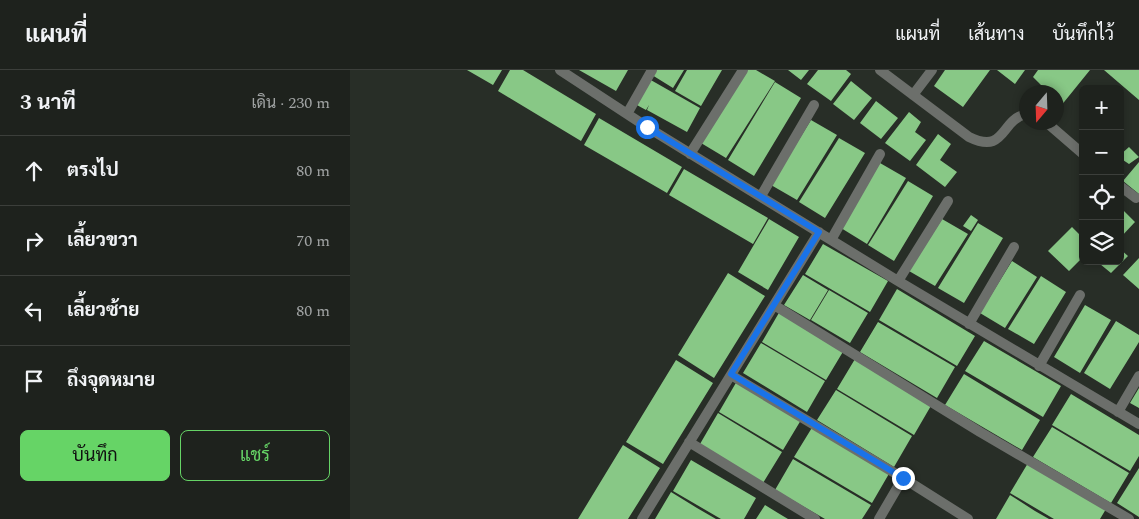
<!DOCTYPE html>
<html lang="th">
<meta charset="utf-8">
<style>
body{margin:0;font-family:Spectral,Sarabun,serif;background:#2b2f2a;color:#f1f3f6}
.controls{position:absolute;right:15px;top:15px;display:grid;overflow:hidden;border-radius:8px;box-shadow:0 2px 8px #0003}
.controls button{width:45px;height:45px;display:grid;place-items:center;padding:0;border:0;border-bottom:1px solid #3c3f3b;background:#1e221d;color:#f1f3f6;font:25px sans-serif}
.compass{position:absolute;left:669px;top:15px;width:45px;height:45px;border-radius:50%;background:#1e221d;box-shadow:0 2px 8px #0003;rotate:199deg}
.stop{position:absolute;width:15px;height:15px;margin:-11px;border:4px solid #1a73e8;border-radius:50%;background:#fff}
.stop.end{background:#1a73e8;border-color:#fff;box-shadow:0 1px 5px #0008}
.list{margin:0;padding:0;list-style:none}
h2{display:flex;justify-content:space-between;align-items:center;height:65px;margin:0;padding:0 20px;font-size:21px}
h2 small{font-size:16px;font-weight:400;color:#a1a4a4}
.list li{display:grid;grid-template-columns:32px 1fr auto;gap:15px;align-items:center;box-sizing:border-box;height:70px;padding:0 20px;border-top:1px solid #3c3f3b}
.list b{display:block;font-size:19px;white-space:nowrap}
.list em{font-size:16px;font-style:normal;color:#a1a4a4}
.actions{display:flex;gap:10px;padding:15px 20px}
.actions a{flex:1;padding:11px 0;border:1px solid #66d466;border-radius:8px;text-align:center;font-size:18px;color:#66d466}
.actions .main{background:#66d466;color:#111}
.icon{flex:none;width:28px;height:28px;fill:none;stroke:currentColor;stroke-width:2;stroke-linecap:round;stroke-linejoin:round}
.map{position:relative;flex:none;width:789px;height:449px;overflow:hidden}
header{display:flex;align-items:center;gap:30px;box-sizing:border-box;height:70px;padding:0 25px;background:#1e221d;border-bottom:1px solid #3c3f3b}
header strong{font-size:24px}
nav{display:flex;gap:28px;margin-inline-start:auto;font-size:18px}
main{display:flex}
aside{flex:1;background:#1e221d}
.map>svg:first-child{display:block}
.building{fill:#88c886}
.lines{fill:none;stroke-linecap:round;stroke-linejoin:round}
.minor{stroke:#6c6f6b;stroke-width:10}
.route{stroke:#1a73e8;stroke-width:6}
</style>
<header>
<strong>แผนที่</strong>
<nav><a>แผนที่</a><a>เส้นทาง</a><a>บันทึกไว้</a></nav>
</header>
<main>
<aside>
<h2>3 นาที<small>เดิน · 230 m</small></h2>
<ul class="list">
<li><svg class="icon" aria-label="ahead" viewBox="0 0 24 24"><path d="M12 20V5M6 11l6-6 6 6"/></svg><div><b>ตรงไป</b></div><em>80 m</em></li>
<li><svg class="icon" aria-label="right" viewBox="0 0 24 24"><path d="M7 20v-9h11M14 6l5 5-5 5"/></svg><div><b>เลี้ยวขวา</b></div><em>70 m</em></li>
<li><svg class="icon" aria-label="left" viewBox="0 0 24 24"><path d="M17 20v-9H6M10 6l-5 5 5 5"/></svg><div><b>เลี้ยวซ้าย</b></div><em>80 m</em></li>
<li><svg class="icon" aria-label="arrive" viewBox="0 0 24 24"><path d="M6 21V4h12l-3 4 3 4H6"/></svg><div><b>ถึงจุดหมาย</b></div></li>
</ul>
<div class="actions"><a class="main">บันทึก</a><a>แชร์</a></div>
</aside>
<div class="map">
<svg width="789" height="449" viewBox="0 0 789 449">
<rect width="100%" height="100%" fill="#282e27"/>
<path class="building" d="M 117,0 L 152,0 L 143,15 Z
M 160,0 L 173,0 L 246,44 L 231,71 L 148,21 Z
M 229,0 L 278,0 L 266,21 Z
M 305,0 L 334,0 L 323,18 L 302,5 Z
M 337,0 L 372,0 L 351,36 L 325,21 Z
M 396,0 L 406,0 L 425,11 L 376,88 L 351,73 Z
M 438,0 L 459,0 L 451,10 Z
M 468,0 L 496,0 L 501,4 L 481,31 L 457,14 Z
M 595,0 L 640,0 L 613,37 L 584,16 Z
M 647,0 L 675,0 L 665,14 Z
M 688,0 L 740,0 L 706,42 L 706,22 L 687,22 L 692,16 L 683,7 Z
M 754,0 L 789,0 L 789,30 Z
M 299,9 L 350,38 L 337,62 L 297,40 L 299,35 L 296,40 L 285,34 Z
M 501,11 L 522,28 L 504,50 L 483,34 Z
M 425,12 L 451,28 L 404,106 L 378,90 Z
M 526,31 L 548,48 L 531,69 L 510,53 Z
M 559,42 L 571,52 L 565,62 L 576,70 L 560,91 L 535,73 Z
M 249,48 L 332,97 L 317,123 L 234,75 Z
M 461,50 L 487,65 L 447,130 L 421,115 Z
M 588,64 L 601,74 L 590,90 L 607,102 L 595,117 L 566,95 Z
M 489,68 L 515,83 L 475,148 L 449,132 Z
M 779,77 L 789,87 L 779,94 L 770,88 L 770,85 Z
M 789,92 L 789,124 L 773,111 Z
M 530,93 L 556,108 L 517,174 L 491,158 Z
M 334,99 L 418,148 L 403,174 L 319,125 Z
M 558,111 L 583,126 L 544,191 L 518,175 Z
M 770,137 L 785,152 L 770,168 Z
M 621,145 L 628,150 L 621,161 L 613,156 Z
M 419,149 L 449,167 L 418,220 L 388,202 Z
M 592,149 L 618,164 L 585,216 L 559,201 Z
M 628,153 L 653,168 L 614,233 L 588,218 Z
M 722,157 L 733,168 L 733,187 L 719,201 L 698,181 Z
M 473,174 L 538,211 L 520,242 L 455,204 Z
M 770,179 L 778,186 L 761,203 L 750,194 L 753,191 L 770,191 Z
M 789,188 L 789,219 L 773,205 Z
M 662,191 L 687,207 L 655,258 L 630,243 Z
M 378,203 L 415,226 L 364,308 L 328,285 Z
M 453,205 L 478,220 L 460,250 L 434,235 Z
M 691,206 L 716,222 L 684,274 L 658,259 Z
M 547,219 L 625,266 L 607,296 L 529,250 Z
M 479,220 L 518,243 L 500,273 L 461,250 Z
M 735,235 L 761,250 L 730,303 L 704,287 Z
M 430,241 L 494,280 L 476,310 L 412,272 Z
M 766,251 L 789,265 L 789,272 L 760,319 L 734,303 Z
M 528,252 L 605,297 L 587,328 L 510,282 Z
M 634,271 L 711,316 L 693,347 L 615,301 Z
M 411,273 L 475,311 L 457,342 L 393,303 Z
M 505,289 L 582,334 L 564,365 L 487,319 Z
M 326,290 L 363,313 L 313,394 L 276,372 Z
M 614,304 L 690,350 L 672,380 L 595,335 Z
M 387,311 L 451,350 L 433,380 L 369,342 Z
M 789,318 L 789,338 L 780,333 Z
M 486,320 L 562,366 L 544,397 L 467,350 Z
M 721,324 L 789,365 L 789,386 L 780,401 L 702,355 Z
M 368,343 L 432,382 L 413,413 L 350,374 Z
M 463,356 L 540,402 L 522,433 L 444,387 Z
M 702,357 L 779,403 L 761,433 L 683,387 Z
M 273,375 L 310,398 L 278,449 L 228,449 Z
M 443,389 L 521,435 L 512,449 L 475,449 L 425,420 Z
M 341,390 L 406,428 L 394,449 L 371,449 L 323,421 Z
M 678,393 L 756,439 L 750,449 L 704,449 L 660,423 Z
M 789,398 L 789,447 L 767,433 Z
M 321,422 L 347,438 L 366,449 L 305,449 Z
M 660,425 L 685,441 L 699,449 L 646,449 Z
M 415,435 L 428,443 L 438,449 L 406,449 Z"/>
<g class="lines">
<path class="minor" d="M 210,0 L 297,57 L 548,211 L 789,354
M 530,0 L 619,67 C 656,85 650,50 676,44
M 563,25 L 582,0
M 277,44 L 302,0
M 696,52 L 733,84
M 340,84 L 393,0
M 770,116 L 786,128
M 411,126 L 464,35
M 481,170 L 530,84
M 548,211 L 598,131
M 424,235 L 630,362 L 779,449
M 619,254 L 664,177
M 689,296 L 730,225
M 381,305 L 553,408 L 618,449
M 768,342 L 789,306
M 339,372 L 465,449
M 292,449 L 469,162
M 529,449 L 553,408"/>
</g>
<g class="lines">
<path class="route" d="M 297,57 L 469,162 L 381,304 L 553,408"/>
</g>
</svg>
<div class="controls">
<button>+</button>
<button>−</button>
<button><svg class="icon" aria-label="locate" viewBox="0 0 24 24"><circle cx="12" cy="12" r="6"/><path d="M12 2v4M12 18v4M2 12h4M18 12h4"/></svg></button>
<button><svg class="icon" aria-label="layers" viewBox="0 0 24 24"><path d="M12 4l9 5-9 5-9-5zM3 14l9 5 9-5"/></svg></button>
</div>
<svg class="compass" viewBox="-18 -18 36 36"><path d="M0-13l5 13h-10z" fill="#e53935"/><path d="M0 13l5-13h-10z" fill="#a1a4a4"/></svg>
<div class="stop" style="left:297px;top:57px"></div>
<div class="stop end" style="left:553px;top:408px"></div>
</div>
</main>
